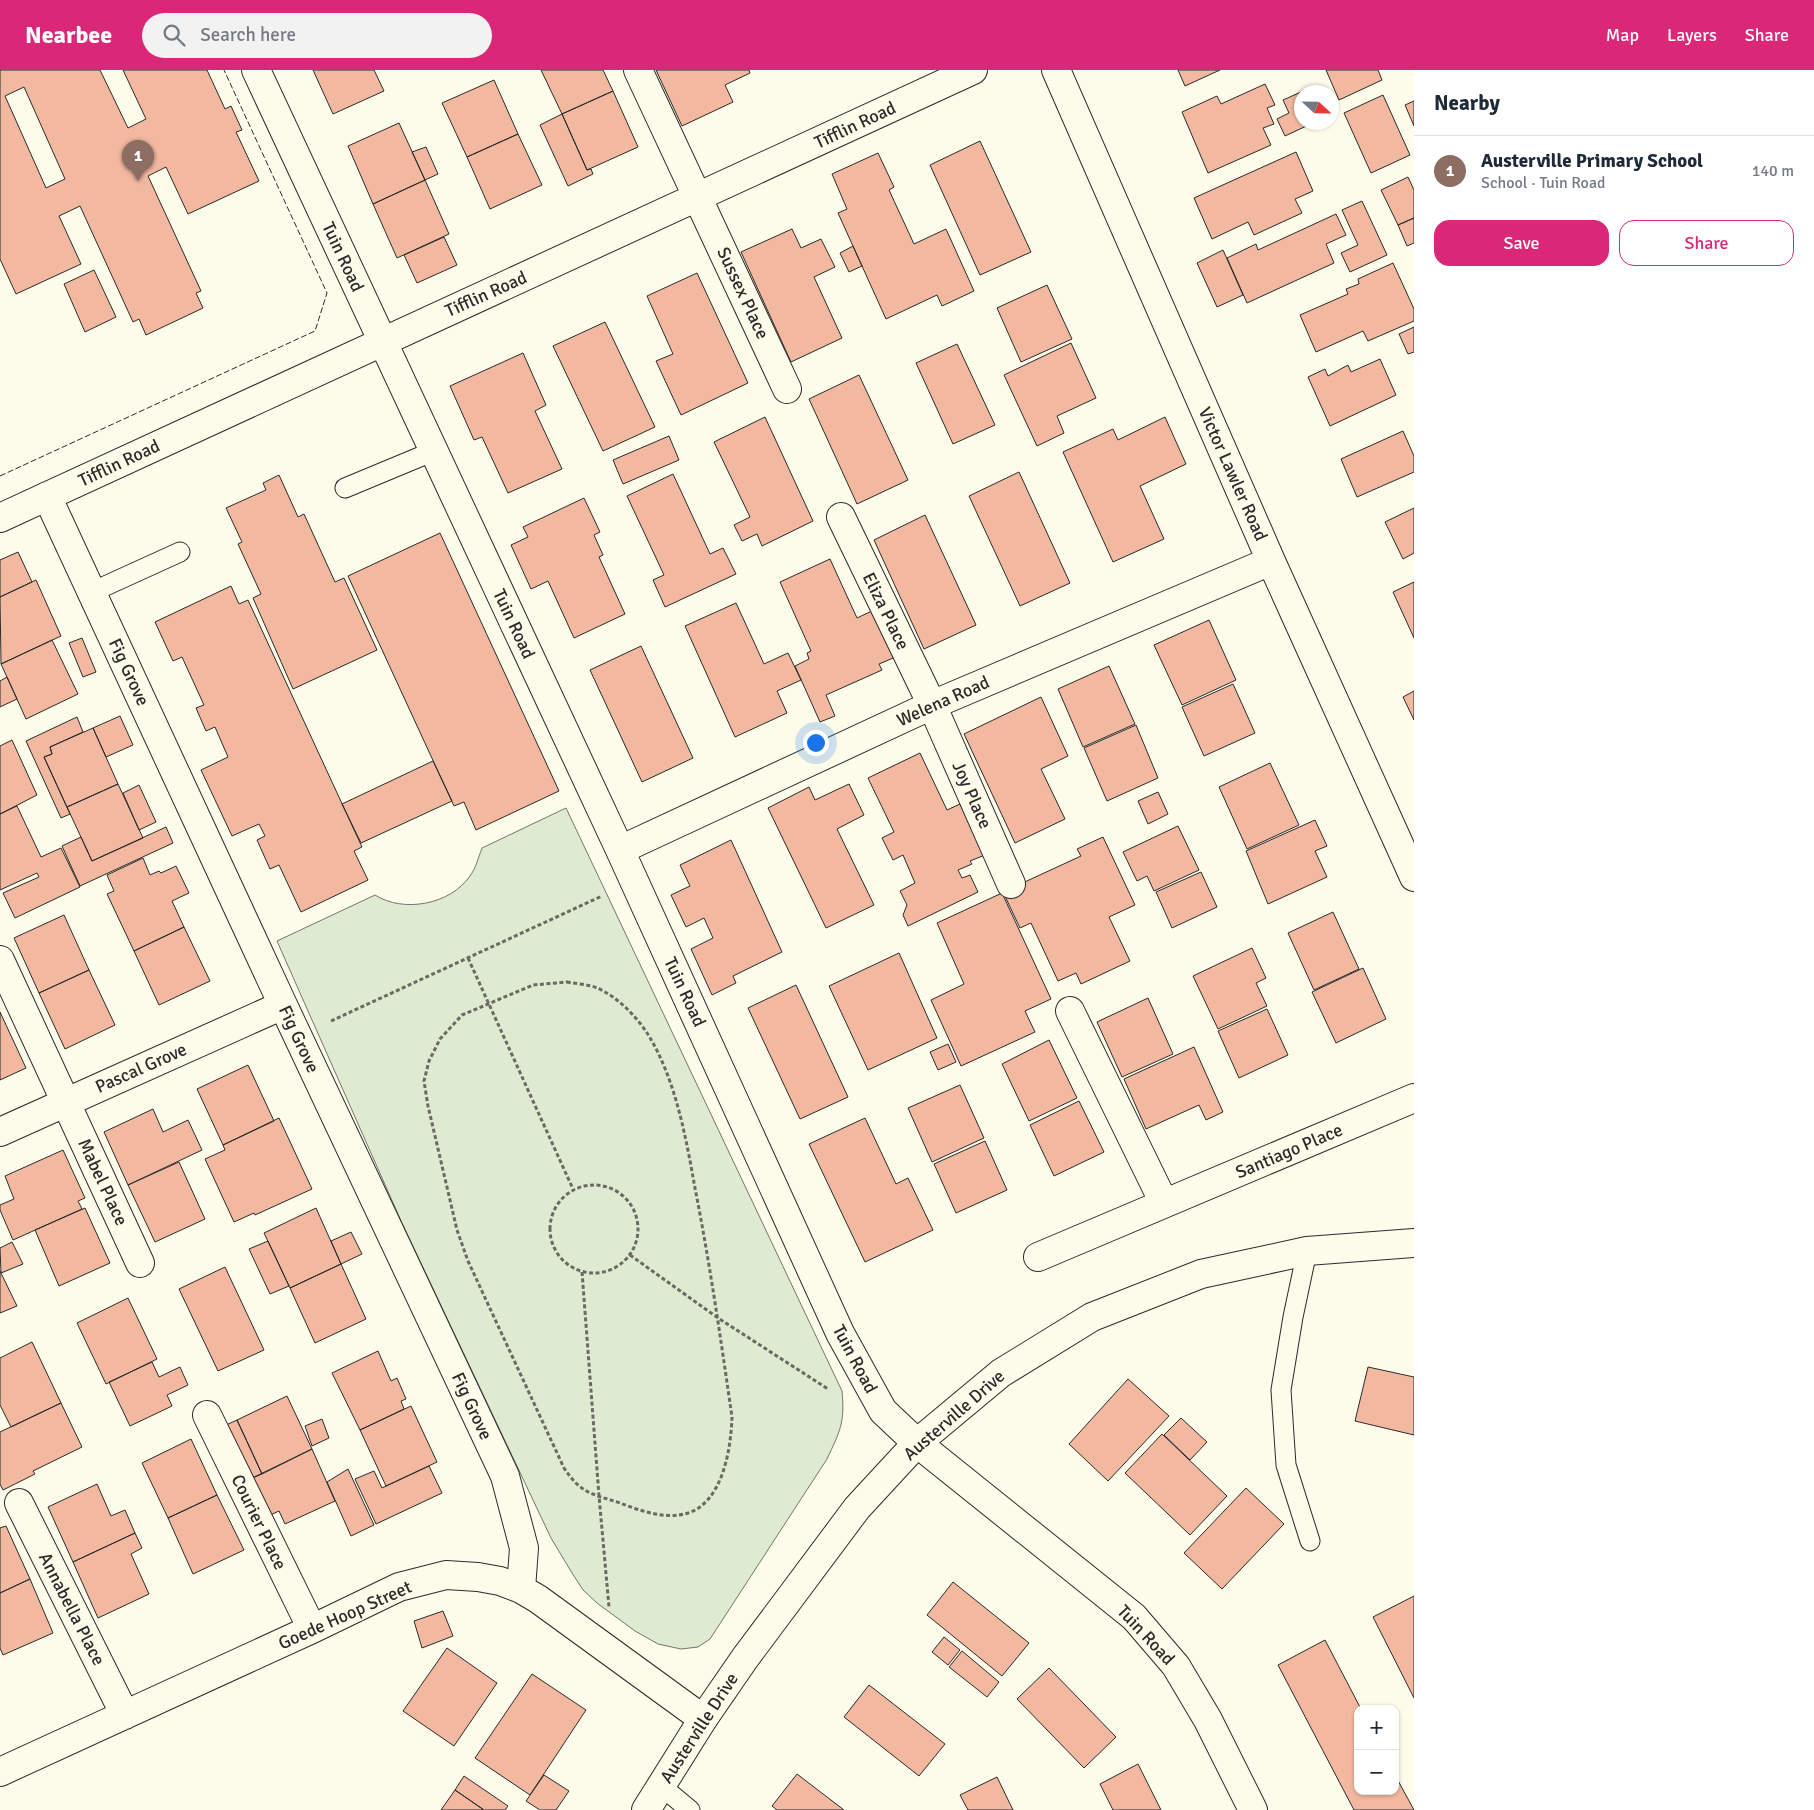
<!DOCTYPE html>
<meta charset="utf-8">
<style>
body{margin:0;font-family:Signika,sans-serif;background:#f2f2f3;color:#1f2937}
.controls{position:absolute;right:15px;bottom:15px;display:grid;overflow:hidden;border-radius:10px;box-shadow:0 1px 4px #0004}
.controls button{width:45px;height:45px;display:grid;place-items:center;padding:0;border:0;border-bottom:1px solid #e0e1e3;background:#fff;color:#1f2937;font:25px sans-serif}
.compass{position:absolute;left:1294px;top:15px;width:45px;height:45px;border-radius:50%;background:#fff;box-shadow:0 1px 4px #0004;rotate:112deg}
.you{position:absolute;left:815px;top:672px;width:18px;height:18px;margin:-12px;border:4px solid #fff;border-radius:50%;background:#1a73e8;box-shadow:0 0 0 8px #1a73e833}
.badge{display:grid;place-items:center;width:32px;height:32px;border-radius:50%;background:#db2777;color:#fff;font-size:16px;font-weight:700}
.pin{position:absolute;translate:-50% -41px;filter:drop-shadow(0 1px 2px #0008)}
.pin::after{content:'';position:absolute;top:26px;width:18px;height:15px;background:inherit;clip-path:polygon(0 0,100% 0,50% 100%)}
.list{margin:0;padding:0;list-style:none}
h2{display:flex;justify-content:space-between;align-items:center;height:65px;margin:0;padding:0 20px;font-size:21px}
h2 small{font-size:16px;font-weight:400;color:#747a83}
.list li{display:grid;grid-template-columns:32px 1fr auto;gap:15px;align-items:center;box-sizing:border-box;height:70px;padding:0 20px;border-top:1px solid #e0e1e3}
.list b{display:block;font-size:19px;white-space:nowrap}
.list p{margin:0;font-size:16px;white-space:nowrap;color:#747a83}
.list em{font-size:16px;font-style:normal;color:#747a83}
.actions{display:flex;gap:10px;padding:15px 20px}
.actions a{flex:1;padding:11px 0;border:1px solid #db2777;border-radius:15px;text-align:center;font-size:18px;color:#db2777}
.actions .main{background:#db2777;color:#fff}
.icon{flex:none;width:28px;height:28px;fill:none;stroke:currentColor;stroke-width:2;stroke-linecap:round;stroke-linejoin:round}
.map{position:relative;flex:none;width:1414px;height:1740px;overflow:hidden}
header{display:flex;align-items:center;gap:30px;box-sizing:border-box;height:70px;padding:0 25px;background:#db2777;color:#fff}
header strong{font-size:24px}
nav{display:flex;gap:28px;margin-inline-start:auto;font-size:18px}
.search{width:350px;height:45px;background:#f2f2f3;display:flex;align-items:center;gap:12px;box-sizing:border-box;padding:0 18px;border-radius:28px;color:#747a83;font-size:19px}
main{display:flex}
aside{flex:1;background:#fff}
.map>svg:first-child{display:block}
.green{fill:#deebd1;stroke:#74746e}
.building{fill:#f2b8a0;stroke:#2b2b2b;fill-rule:evenodd}
.lines{fill:none;stroke-linecap:round;stroke-linejoin:round}
.service-casing{stroke:#2b2b2b;stroke-width:21}
.minor-casing{stroke:#2b2b2b;stroke-width:30}
.tertiary-casing{stroke:#2b2b2b;stroke-width:30}
.path{stroke:#6a6964;stroke-width:3;stroke-dasharray:4 2.5;stroke-linecap:butt}
.service{stroke:#fdfbea;stroke-width:19}
.minor{stroke:#fdfbea;stroke-width:28}
.tertiary{stroke:#fdfbea;stroke-width:28}
.fence{stroke:#2b2b2b;stroke-width:1;stroke-dasharray:6 2.5;stroke-linecap:butt}
.labels{text-anchor:middle;stroke-width:4;stroke-linejoin:round;paint-order:stroke}
.street-label{font-size:18px;fill:#2b2b2b;stroke:#fdfbea}
</style>
<header>
<strong>Nearbee</strong>
<div class="search"><svg class="icon" aria-label="search" viewBox="0 0 24 24"><circle cx="10" cy="10" r="6"/><path d="M15 15l6 6"/></svg>Search here</div>
<nav><a>Map</a><a>Layers</a><a>Share</a></nav>
</header>
<main>
<div class="map">
<svg width="1414" height="1740" viewBox="0 0 1414 1740">
<rect width="100%" height="100%" fill="#fdfbea"/>
<path class="green" d="M 566,738 L 842,1321 C 845,1353 840,1361 827,1389 L 710,1569 L 698,1577 L 681,1579 L 658,1574 L 635,1561 L 597,1533 L 583,1520 L 572,1503 L 551,1468 L 402,1153 L 277,871 L 375,825 C 403,843 450,835 470,806 C 476,798 478,788 482,778 Z"/>
<path class="building" d="M 0,0 L 100,0 L 128,58 L 146,49 L 123,0 L 207,0 L 225,39 L 231,36 L 242,60 L 236,62 L 259,111 L 188,144 L 166,97 L 148,106 L 201,221 L 196,223 L 203,238 L 146,265 L 139,249 L 133,252 L 80,136 L 59,146 L 81,194 L 16,224 L 0,189 ZM 24,17 L 65,109 L 46,118 L 5,26 Z
M 313,0 L 374,0 L 384,21 L 333,44 Z
M 541,0 L 603,0 L 613,21 L 562,44 Z
M 656,0 L 749,0 L 750,3 L 725,15 L 733,32 L 682,56 Z
M 1178,0 L 1220,0 L 1185,16 Z
M 1326,0 L 1378,0 L 1382,10 L 1339,30 Z
M 494,10 L 518,64 L 467,87 L 442,33 Z
M 1265,14 L 1275,35 L 1267,38 L 1274,54 L 1263,58 L 1271,75 L 1208,103 L 1182,42 L 1217,26 L 1221,34 Z
M 1310,18 L 1312,22 L 1302,22 L 1302,52 L 1315,52 L 1285,66 L 1277,49 L 1289,43 L 1283,30 Z
M 613,21 L 638,77 L 587,100 L 562,44 Z
M 1383,25 L 1410,85 L 1371,103 L 1344,43 Z
M 1414,31 L 1414,56 L 1405,35 Z
M 562,44 L 587,100 L 591,99 L 593,104 L 568,116 L 540,55 Z
M 399,53 L 425,110 L 373,134 L 348,76 Z
M 518,64 L 542,115 L 490,139 L 467,87 Z
M 980,71 L 1031,182 L 980,205 L 930,95 Z
M 426,77 L 438,104 L 425,110 L 412,82 Z
M 1296,82 L 1313,121 L 1295,129 L 1302,143 L 1254,165 L 1248,152 L 1212,169 L 1194,128 Z
M 878,83 L 894,117 L 889,120 L 914,174 L 946,159 L 974,221 L 942,236 L 937,225 L 886,249 L 838,143 L 847,139 L 832,104 Z
M 1408,107 L 1414,120 L 1414,148 L 1398,155 L 1381,120 Z
M 425,110 L 449,164 L 397,188 L 373,134 Z
M 1362,131 L 1387,185 L 1350,202 L 1341,183 L 1358,175 L 1342,140 Z
M 1336,144 L 1346,165 L 1326,174 L 1334,193 L 1247,233 L 1227,188 L 1256,174 L 1258,180 Z
M 1414,148 L 1414,173 L 1407,176 L 1398,155 Z
M 792,159 L 801,178 L 821,169 L 835,197 L 814,207 L 842,268 L 791,292 L 741,182 Z
M 444,167 L 457,195 L 417,213 L 404,185 Z
M 853,176 L 862,196 L 849,202 L 840,183 Z
M 1223,180 L 1243,225 L 1217,237 L 1197,193 Z
M 1393,193 L 1414,239 L 1414,251 L 1368,271 L 1363,261 L 1316,282 L 1300,245 L 1348,224 L 1346,219 L 1359,214 L 1358,209 Z
M 94,200 L 116,247 L 85,262 L 64,214 Z
M 697,203 L 748,313 L 681,345 L 656,291 L 673,284 L 647,226 Z
M 1047,215 L 1072,269 L 1021,292 L 997,238 Z
M 605,252 L 655,357 L 603,381 L 553,276 Z
M 1414,257 L 1414,282 L 1408,284 L 1399,264 Z
M 1071,273 L 1096,328 L 1057,346 L 1064,363 L 1037,376 L 1004,305 Z
M 957,274 L 995,355 L 953,374 L 916,293 Z
M 523,283 L 546,335 L 535,341 L 562,399 L 508,423 L 482,367 L 474,370 L 450,316 Z
M 1380,289 L 1396,325 L 1330,356 L 1308,307 L 1325,299 L 1328,306 L 1348,295 L 1351,302 Z
M 859,305 L 908,410 L 857,434 L 809,329 Z
M 765,347 L 813,451 L 762,476 L 757,464 L 742,471 L 734,455 L 750,447 L 714,372 Z
M 1165,347 L 1186,394 L 1140,416 L 1164,469 L 1113,492 L 1063,382 L 1113,359 L 1118,370 Z
M 1403,361 L 1414,386 L 1414,402 L 1357,427 L 1341,389 Z
M 669,366 L 679,390 L 623,414 L 613,390 Z
M 1019,402 L 1070,513 L 1020,536 L 969,426 Z
M 673,404 L 710,484 L 723,478 L 736,504 L 665,537 L 653,510 L 664,505 L 627,426 Z
M 279,405 L 298,447 L 304,444 L 335,512 L 344,508 L 377,580 L 293,619 L 253,528 L 261,524 L 238,474 L 242,472 L 226,438 L 266,420 L 263,413 Z
M 584,428 L 600,462 L 594,465 L 603,485 L 599,487 L 625,544 L 574,568 L 548,511 L 531,519 L 511,475 L 528,467 L 523,457 Z
M 1414,438 L 1414,483 L 1403,489 L 1385,452 Z
M 925,445 L 976,555 L 924,579 L 874,470 Z
M 440,463 L 559,721 L 476,760 L 464,732 L 454,736 L 348,506 Z
M 18,482 L 32,512 L 0,527 L 0,490 Z
M 830,489 L 857,548 L 876,539 L 898,586 L 879,594 L 882,600 L 826,625 L 835,646 L 820,652 L 795,596 L 809,589 L 807,583 L 811,581 L 780,512 Z
M 36,510 L 61,566 L 1,594 L 0,527 Z
M 1414,512 L 1414,568 L 1393,522 Z
M 231,516 L 239,534 L 248,530 L 362,777 L 354,781 L 368,810 L 301,842 L 279,795 L 270,799 L 257,770 L 265,766 L 259,754 L 232,766 L 201,700 L 228,687 L 215,657 L 206,661 L 196,638 L 204,635 L 182,587 L 173,591 L 155,552 Z
M 736,533 L 764,594 L 788,583 L 801,610 L 777,621 L 787,643 L 735,667 L 685,556 Z
M 1209,550 L 1236,610 L 1182,635 L 1154,575 Z
M 82,568 L 96,602 L 83,607 L 69,573 Z
M 52,570 L 78,624 L 26,649 L 1,594 Z
M 641,576 L 693,688 L 642,712 L 590,600 Z
M 1109,596 L 1135,654 L 1083,677 L 1058,619 Z
M 7,607 L 17,629 L 0,637 L 0,611 Z
M 1233,614 L 1255,663 L 1204,686 L 1182,637 Z
M 1414,621 L 1414,650 L 1403,627 Z
M 1041,627 L 1068,686 L 1041,699 L 1065,749 L 1015,773 L 964,664 Z
M 120,646 L 133,675 L 106,687 L 93,658 Z
M 77,647 L 83,662 L 50,677 L 52,684 L 44,687 L 70,744 L 61,748 L 26,671 Z
M 1136,655 L 1158,708 L 1107,731 L 1084,678 Z
M 93,658 L 118,714 L 67,737 L 44,687 L 52,684 L 50,677 Z
M 12,670 L 37,725 L 0,744 L 0,676 Z
M 920,683 L 947,740 L 960,734 L 985,785 L 970,791 L 972,794 L 958,800 L 962,808 L 970,805 L 978,822 L 908,856 L 903,845 L 907,835 L 900,821 L 915,813 L 903,785 L 893,790 L 882,768 L 894,762 L 868,708 Z
M 433,691 L 452,731 L 361,773 L 342,734 Z
M 1270,693 L 1299,755 L 1247,779 L 1219,717 Z
M 118,714 L 143,768 L 92,791 L 67,737 Z
M 849,714 L 864,745 L 837,759 L 874,835 L 826,858 L 768,738 L 809,717 L 815,730 Z
M 139,715 L 156,752 L 139,760 L 123,723 Z
M 1158,722 L 1168,744 L 1148,754 L 1138,731 Z
M 17,736 L 41,787 L 61,778 L 80,817 L 15,848 L 3,823 L 39,807 L 37,803 L 0,820 L 0,744 Z
M 1315,750 L 1327,776 L 1315,781 L 1327,807 L 1268,834 L 1246,781 Z
M 1178,756 L 1199,800 L 1154,821 L 1147,806 L 1137,811 L 1123,782 Z
M 166,757 L 173,773 L 80,816 L 62,776 L 81,767 L 92,791 Z
M 1103,767 L 1135,835 L 1109,847 L 1130,891 L 1081,914 L 1076,903 L 1058,911 L 1031,853 L 1020,858 L 1003,822 L 1081,786 L 1077,779 Z
M 731,770 L 782,882 L 733,906 L 736,913 L 712,925 L 691,879 L 713,868 L 704,848 L 686,857 L 671,825 L 690,816 L 680,795 Z
M 143,788 L 150,805 L 159,801 L 161,803 L 176,796 L 189,823 L 172,831 L 184,857 L 134,881 L 107,824 L 114,821 L 107,805 Z
M 1201,802 L 1217,837 L 1172,858 L 1156,822 Z
M 1002,823 L 1051,929 L 1025,941 L 1035,962 L 961,996 L 931,930 L 964,914 L 937,853 Z
M 1333,842 L 1359,899 L 1314,920 L 1288,863 Z
M 64,845 L 89,900 L 39,923 L 14,868 Z
M 184,857 L 210,911 L 159,935 L 134,881 Z
M 1252,878 L 1266,908 L 1256,913 L 1267,936 L 1218,959 L 1193,906 Z
M 899,883 L 937,968 L 868,1000 L 829,916 Z
M 1363,898 L 1386,949 L 1336,973 L 1312,922 Z
M 89,900 L 115,955 L 65,979 L 39,923 Z
M 796,915 L 848,1027 L 800,1049 L 748,938 Z
M 1148,928 L 1173,984 L 1122,1007 L 1097,952 Z
M 1267,939 L 1288,985 L 1239,1008 L 1218,961 Z
M 0,942 L 26,998 L 0,1010 Z
M 1049,970 L 1077,1028 L 1029,1051 L 1002,994 Z
M 948,974 L 956,992 L 938,1000 L 930,982 Z
M 1194,977 L 1223,1042 L 1206,1050 L 1199,1035 L 1146,1059 L 1124,1009 Z
M 248,995 L 274,1051 L 223,1075 L 197,1019 Z
M 960,1015 L 984,1068 L 932,1092 L 908,1038 Z
M 1079,1031 L 1104,1082 L 1054,1106 L 1030,1055 Z
M 153,1039 L 163,1062 L 188,1050 L 202,1080 L 128,1115 L 104,1062 Z
M 279,1048 L 312,1119 L 255,1145 L 254,1143 L 234,1152 L 205,1089 L 225,1080 L 223,1075 Z
M 865,1048 L 896,1114 L 908,1108 L 933,1160 L 865,1192 L 809,1074 Z
M 985,1071 L 1007,1120 L 956,1143 L 934,1094 Z
M 63,1080 L 85,1128 L 78,1131 L 82,1139 L 13,1170 L 0,1140 L 0,1135 L 14,1129 L 5,1106 Z
M 179,1092 L 205,1149 L 155,1172 L 128,1115 Z
M 85,1138 L 110,1193 L 59,1216 L 35,1160 Z
M 316,1138 L 341,1194 L 290,1218 L 264,1163 Z
M 351,1162 L 362,1184 L 341,1194 L 331,1171 Z
M 268,1171 L 289,1216 L 270,1224 L 249,1179 Z
M 12,1172 L 23,1194 L 1,1203 L 0,1178 Z
M 341,1194 L 366,1249 L 315,1273 L 290,1218 Z
M 225,1197 L 264,1280 L 218,1301 L 179,1219 Z
M 0,1201 L 17,1236 L 0,1243 Z
M 128,1228 L 157,1289 L 106,1314 L 77,1253 Z
M 32,1272 L 61,1333 L 11,1357 L 0,1335 L 0,1288 Z
M 378,1281 L 391,1311 L 397,1308 L 406,1329 L 401,1331 L 404,1339 L 360,1360 L 332,1303 Z
M 152,1292 L 159,1307 L 180,1297 L 188,1315 L 167,1325 L 172,1336 L 130,1356 L 109,1312 Z
M 1368,1297 L 1414,1307 L 1414,1365 L 1355,1351 Z
M 1128,1309 L 1169,1346 L 1108,1411 L 1069,1374 Z
M 287,1326 L 312,1379 L 262,1404 L 237,1350 Z
M 61,1333 L 82,1377 L 33,1401 L 35,1404 L 3,1420 L 0,1414 L 0,1362 Z
M 411,1336 L 437,1392 L 386,1416 L 360,1360 Z
M 1181,1348 L 1207,1372 L 1190,1390 L 1164,1365 Z
M 322,1349 L 329,1368 L 312,1376 L 305,1356 Z
M 237,1350 L 262,1404 L 248,1410 L 224,1356 Z
M 1162,1364 L 1227,1426 L 1190,1465 L 1125,1403 Z
M 191,1369 L 217,1425 L 168,1448 L 142,1393 Z
M 312,1379 L 335,1431 L 285,1454 L 279,1441 L 266,1447 L 248,1410 Z
M 429,1396 L 442,1423 L 376,1454 L 355,1409 L 374,1401 L 382,1418 Z
M 348,1399 L 374,1455 L 351,1466 L 327,1412 Z
M 97,1414 L 111,1446 L 125,1440 L 135,1463 L 73,1492 L 48,1437 Z
M 1246,1418 L 1284,1454 L 1222,1519 L 1184,1483 Z
M 217,1425 L 244,1480 L 193,1504 L 168,1448 Z
M 6,1456 L 30,1509 L 0,1523 L 0,1458 Z
M 135,1463 L 142,1478 L 131,1484 L 149,1524 L 98,1548 L 73,1492 Z
M 30,1509 L 53,1563 L 3,1585 L 0,1578 L 0,1523 Z
M 953,1512 L 1029,1573 L 1002,1606 L 927,1545 Z
M 1414,1526 L 1414,1628 L 1373,1547 Z
M 443,1541 L 453,1566 L 422,1578 L 414,1551 Z
M 944,1567 L 960,1580 L 948,1595 L 932,1582 Z
M 1325,1570 L 1361,1639 L 1358,1639 L 1358,1721 L 1395,1721 L 1395,1705 L 1414,1740 L 1354,1740 L 1278,1595 Z
M 447,1578 L 497,1613 L 454,1676 L 403,1641 Z
M 962,1581 L 999,1612 L 987,1627 L 949,1597 Z
M 1049,1598 L 1116,1667 L 1084,1698 L 1017,1629 Z
M 532,1604 L 586,1640 L 530,1725 L 475,1688 Z
M 869,1615 L 945,1674 L 919,1706 L 844,1647 Z
M 1138,1694 L 1161,1740 L 1113,1740 L 1100,1714 Z
M 797,1704 L 844,1740 L 777,1740 L 772,1736 Z
M 544,1705 L 569,1721 L 556,1740 L 540,1740 L 526,1731 Z
M 464,1706 L 508,1736 L 505,1740 L 484,1740 L 455,1720 Z
M 997,1707 L 1013,1740 L 968,1740 L 960,1725 Z
M 455,1720 L 484,1740 L 441,1740 Z"/>
<g class="lines">
<g class="service-casing">
<path id="service" d="M 345,418 L 434,381
M 92,522 L 180,482
M 1307,1181 L 1293,1247 L 1281,1320 L 1286,1395 L 1310,1471
M 661,1716 L 690,1740"/>
</g>
<g class="minor-casing">
<path id="minor" d="M 256,0 L 620,780 L 840,1263 L 883,1341 L 917,1373 L 1134,1547 L 1176,1596 L 1208,1650 L 1253,1740
M 638,0 L 787,319
M 1056,0 L 1271,491 L 1414,807
M 47,426 L 283,935 L 505,1406 L 524,1478 L 521,1519
M 841,447 L 932,635 L 1011,814
M 0,448 L 973,0
M 620,780 L 932,635 L 1271,491
M 0,890 L 140,1193
M 1070,941 L 1164,1133
M 0,1062 L 283,935
M 1038,1187 L 1414,1028
M 207,1345 L 312,1559
M 19,1433 L 125,1645
M 0,1702 L 312,1559 L 399,1517 L 446,1505 L 478,1507 L 500,1511 L 521,1519 L 538,1529 L 703,1649"/>
</g>
<g class="tertiary-casing">
<path id="tertiary" d="M 646,1740 L 703,1649 L 745,1588 L 857,1438 L 917,1373 L 1001,1303 L 1092,1247 L 1201,1204 L 1307,1181 L 1414,1173"/>
</g>
<path class="path" d="M 468,888 L 573,1119
M 567,912 C 576,914 588,914 597,918 C 618,927 637,947 649,966 C 676,1011 686,1068 695,1118 C 710,1194 721,1271 732,1347 C 731,1378 723,1432 688,1443 C 666,1450 641,1441 620,1433 C 593,1424 581,1424 564,1398 L 468,1191 L 457,1160 L 428,1036 L 424,1011 L 429,991 L 440,969 L 462,945 L 533,915 Z
M 331,951 L 602,826
M550 1159a44 44 0 1 1 88 0a44 44 0 1 1-88 0Z
M 630,1185 L 718,1248 L 828,1319
M 582,1202 L 599,1426 L 609,1537"/>
<use href="#service" class="service"/>
<use href="#minor" class="minor"/>
<use href="#tertiary" class="tertiary"/>
<path class="fence" d="M 0,406 L 315,261 L 327,223 L 224,0"/>
</g>
<g class="labels">
<g class="street-label">
<text transform="translate(855 55) rotate(-25)" y="6">Tifflin Road</text>
<text transform="translate(343 187) rotate(65)" y="6">Tuin Road</text>
<text transform="translate(743 223) rotate(65)" y="6">Sussex Place</text>
<text transform="translate(486 224) rotate(-24)" y="6">Tifflin Road</text>
<text transform="translate(119 393) rotate(-25)" y="6">Tifflin Road</text>
<text transform="translate(1233 404) rotate(66)" y="6">Victor Lawler Road</text>
<text transform="translate(886 541) rotate(64)" y="6">Eliza Place</text>
<text transform="translate(514 554) rotate(65)" y="6">Tuin Road</text>
<text transform="translate(129 602) rotate(65)" y="6">Fig Grove</text>
<text transform="translate(943 631) rotate(-24)" y="6">Welena Road</text>
<text transform="translate(972 725) rotate(66)" y="6">Joy Place</text>
<text transform="translate(685 922) rotate(65)" y="6">Tuin Road</text>
<text transform="translate(299 969) rotate(65)" y="6">Fig Grove</text>
<text transform="translate(141 998) rotate(-24)" y="6">Pascal Grove</text>
<text transform="translate(1289 1081) rotate(-23)" y="6">Santiago Place</text>
<text transform="translate(103 1112) rotate(65)" y="6">Mabel Place</text>
<text transform="translate(855 1289) rotate(62)" y="6">Tuin Road</text>
<text transform="translate(472 1336) rotate(65)" y="6">Fig Grove</text>
<text transform="translate(954 1345) rotate(-41)" y="6">Austerville Drive</text>
<text transform="translate(259 1452) rotate(64)" y="6">Courier Place</text>
<text transform="translate(72 1539) rotate(63)" y="6">Annabella Place</text>
<text transform="translate(345 1545) rotate(-24)" y="6">Goede Hoop Street</text>
<text transform="translate(1146 1565) rotate(47)" y="6">Tuin Road</text>
<text transform="translate(699 1658) rotate(-57)" y="6">Austerville Drive</text>
</g>
</g>
</svg>
<div class="controls">
<button>+</button>
<button>−</button>
</div>
<svg class="compass" viewBox="-18 -18 36 36"><path d="M0-13l5 13h-10z" fill="#e53935"/><path d="M0 13l5-13h-10z" fill="#747a83"/></svg>
<div class="you"></div>
<div class="pin badge" style="left:138px;top:111px;background:#8d6e63">1</div>
</div>
<aside>
<h2>Nearby<small></small></h2>
<ul class="list">
<li><span class="badge" style="background:#8d6e63">1</span><div><b>Austerville Primary School</b><p>School · Tuin Road</p></div><em>140 m</em></li>
</ul>
<div class="actions"><a class="main">Save</a><a>Share</a></div>
</aside>
</main>
